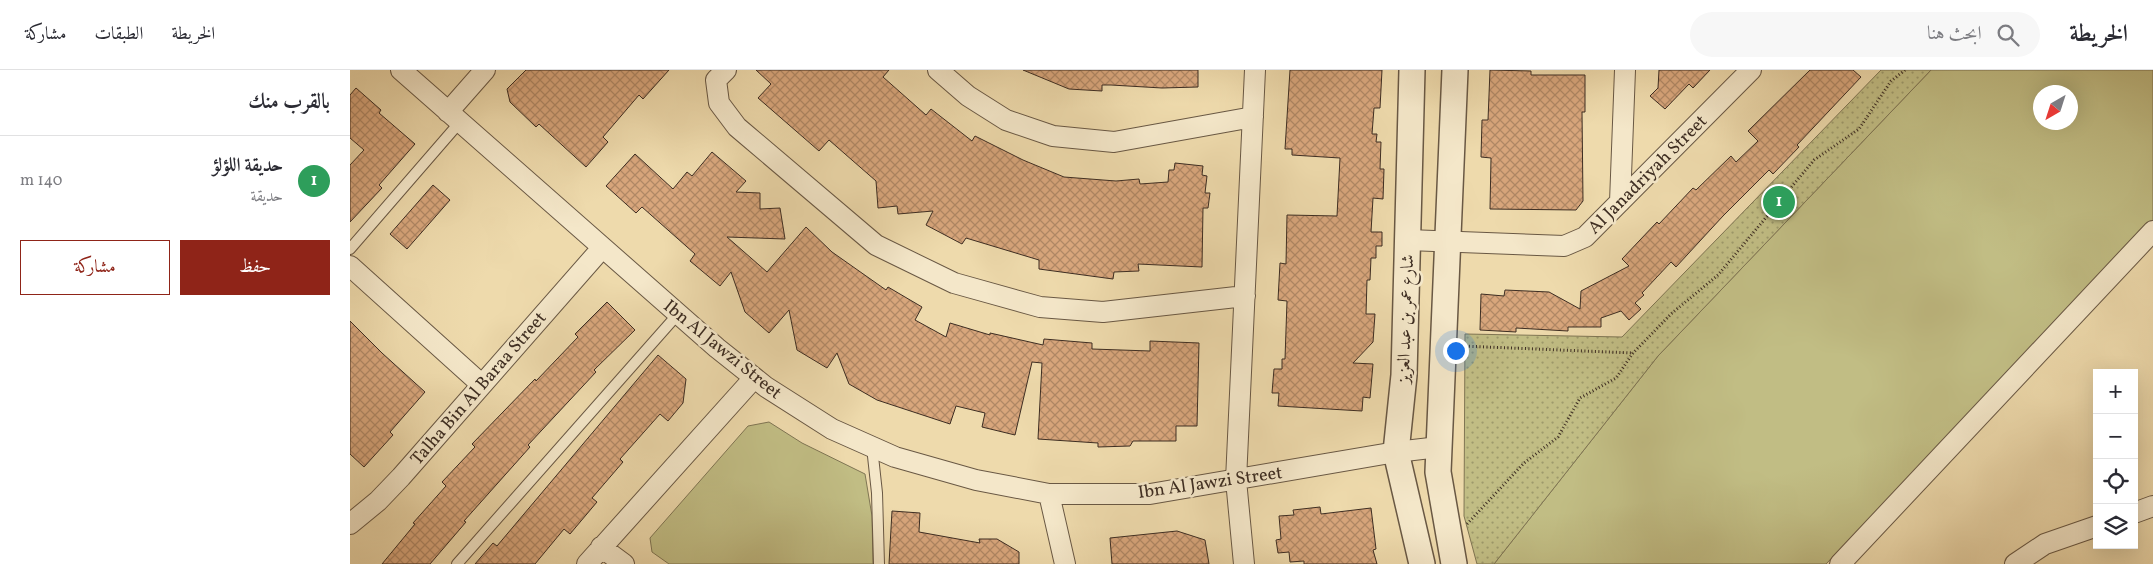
<!DOCTYPE html>
<html lang="ar">
<meta charset="utf-8">
<style>
body{margin:0;font-family:Vollkorn,Amiri,serif;background:#f7f7f7;color:#2b2b33;direction:rtl}
.controls{position:absolute;right:15px;bottom:15px;display:grid;overflow:hidden;border-radius:0px;box-shadow:0 5px 20px #0002}
.controls button{width:45px;height:45px;display:grid;place-items:center;padding:0;border:0;border-bottom:1px solid #e1e1e2;background:#fff;color:#2b2b33;font:25px sans-serif}
.compass{position:absolute;left:1683px;top:15px;width:45px;height:45px;border-radius:50%;background:#fff;box-shadow:0 5px 20px #0002;rotate:219deg}
.you{position:absolute;left:1105px;top:280px;width:18px;height:18px;margin:-12px;border:4px solid #fff;border-radius:50%;background:#1a73e8;box-shadow:0 0 0 8px #1a73e833}
.badge{display:grid;place-items:center;width:32px;height:32px;border-radius:50%;background:#8f2418;color:#fff;font-size:16px;font-weight:700}
.pin{position:absolute;translate:-50% -50%;border:2px solid #fff;box-shadow:0 1px 5px #0006}
.list{margin:0;padding:0;list-style:none}
h2{display:flex;justify-content:space-between;align-items:center;height:65px;margin:0;padding:0 20px;font-size:21px}
h2 small{font-size:16px;font-weight:400;color:#7c7c81}
.list li{display:grid;grid-template-columns:32px 1fr auto;gap:15px;align-items:center;box-sizing:border-box;height:90px;padding:0 20px;border-top:1px solid #e1e1e2}
.list b{display:block;font-size:19px;white-space:nowrap}
.list p{margin:0;font-size:16px;white-space:nowrap;color:#7c7c81}
.list em{font-size:16px;font-style:normal;color:#7c7c81}
.actions{display:flex;gap:10px;padding:15px 20px}
.actions a{flex:1;padding:11px 0;border:1px solid #8f2418;border-radius:0px;text-align:center;font-size:18px;color:#8f2418}
.actions .main{background:#8f2418;color:#fff}
.icon{flex:none;width:28px;height:28px;fill:none;stroke:currentColor;stroke-width:2;stroke-linecap:round;stroke-linejoin:round}
.map{position:relative;flex:none;width:1803px;height:494px;overflow:hidden;direction:ltr}
header{display:flex;align-items:center;gap:30px;box-sizing:border-box;height:70px;padding:0 25px;background:#fff;border-bottom:1px solid #e1e1e2}
header strong{font-size:24px}
nav{display:flex;gap:28px;margin-inline-start:auto;font-size:18px}
.search{width:350px;height:45px;background:#f7f7f7;display:flex;align-items:center;gap:12px;box-sizing:border-box;padding:0 18px;border-radius:28px;color:#7c7c81;font-size:19px}
main{display:flex}
aside{flex:1;background:#fff}
.map>svg:first-child{display:block}
.grass{fill:#c1bd84;stroke:#7f7553;fill-rule:evenodd}
.park{fill:url(#park-dots);stroke:#7f7553}
.building{fill:url(#building-cross-hatch);stroke:#3d2d22}
.lines{fill:none;stroke-linecap:round;stroke-linejoin:round}
.service-casing{stroke:#695844;stroke-width:12}
.minor-casing{stroke:#695844;stroke-width:22}
.tertiary-casing{stroke:#695844;stroke-width:28}
.path{stroke:#3d2d22;stroke-width:3;stroke-dasharray:1 2.5;stroke-linecap:butt}
.service{stroke:#f4e7c9;stroke-width:10}
.minor{stroke:#f4e7c9;stroke-width:20}
.tertiary{stroke:#f4e7c9;stroke-width:25}
.labels{text-anchor:middle;stroke-width:5;stroke-linejoin:round;paint-order:stroke}
.street-label{font-size:18px;fill:#3d2d22;stroke:#f4e7c9}
</style>
<header>
<strong>الخريطة</strong>
<div class="search"><svg class="icon" aria-label="search" viewBox="0 0 24 24"><circle cx="10" cy="10" r="6"/><path d="M15 15l6 6"/></svg>ابحث هنا</div>
<nav><a>الخريطة</a><a>الطبقات</a><a>مشاركة</a></nav>
</header>
<main>
<div class="map">
<svg width="1803" height="494" viewBox="0 0 1803 494">
<defs>
<pattern id="park-dots" width="8" height="8" patternUnits="userSpaceOnUse" patternTransform="scale(1.25)"><rect width="8" height="8" fill="#c1bd84"/><path d="M2 2h.1M6 6h.1" fill="none" stroke="#9e9a6c" stroke-width="1.8" stroke-linecap="round"/></pattern>
<pattern id="building-cross-hatch" width="8" height="8" patternUnits="userSpaceOnUse" patternTransform="scale(1.25)"><rect width="8" height="8" fill="#d8a67c"/><path d="M0 0l8 8M0 8l8-8" fill="none" stroke="#b08865"/></pattern>
</defs>
<rect width="100%" height="100%" fill="#eedaac"/>
<filter id="stains"><feTurbulence type="fractalNoise" baseFrequency=".004" numOctaves="4"/><feColorMatrix values="0 0 0 0 .2 0 0 0 0 .09 0 0 0 0 .02 0 0 0 .5 -.17"/></filter>
<radialGradient id="worn" r=".72"><stop offset=".6" stop-color="#630" stop-opacity="0"/><stop offset="1" stop-color="#630" stop-opacity=".3"/></radialGradient>
<path class="grass" d="M 1581,0 L 1803,0 L 1803,150 L 1476,494 L 1144,494 L 1308,286 ZM 1690,22 L 1720,22 L 1720,52 L 1690,52 Z
M 419,352 L 452,373 L 515,404 L 522,446 L 523,494 L 319,494 L 302,482 L 300,468 L 398,356 Z"/>
<path class="park" d="M 1531,0 L 1581,0 L 1308,286 L 1144,494 L 1127,494 L 1114,446 L 1115,264 L 1272,267 Z"/>
<path class="building" d="M 176,0 L 319,0 L 293,29 L 289,25 L 253,67 L 258,72 L 236,97 L 189,54 L 186,57 L 160,32 L 157,19 Z
M 406,0 L 539,0 L 533,7 L 576,45 L 581,39 L 622,71 L 625,66 L 673,90 L 714,107 L 766,111 L 789,109 L 790,114 L 818,112 L 819,100 L 824,100 L 825,93 L 853,96 L 852,105 L 857,106 L 855,123 L 860,123 L 858,138 L 853,138 L 852,197 L 788,194 L 789,201 L 764,202 L 763,209 L 689,199 L 689,190 L 616,168 L 612,174 L 576,155 L 583,141 L 548,144 L 547,136 L 528,138 L 526,111 L 479,70 L 469,81 L 408,28 L 421,14 Z
M 673,0 L 848,0 L 848,17 L 812,18 L 761,15 L 752,15 L 752,21 L 719,19 Z
M 940,0 L 1032,0 L 1030,38 L 1024,38 L 1022,64 L 1027,64 L 1026,72 L 1031,72 L 1030,99 L 1034,99 L 1033,129 L 1023,128 L 1021,162 L 1032,162 L 1032,176 L 1026,176 L 1026,188 L 1021,188 L 1020,210 L 1017,210 L 1016,244 L 1025,244 L 1023,272 L 1003,293 L 1023,294 L 1020,328 L 1013,327 L 1012,341 L 928,336 L 929,323 L 922,323 L 924,299 L 932,299 L 932,289 L 935,289 L 937,231 L 928,230 L 930,193 L 936,194 L 937,145 L 987,146 L 990,88 L 942,85 L 942,79 L 935,79 Z
M 1140,0 L 1181,1 L 1181,5 L 1235,5 L 1235,42 L 1232,42 L 1233,131 L 1226,140 L 1140,139 L 1141,88 L 1131,87 L 1132,50 L 1138,50 Z
M 1309,0 L 1360,0 L 1343,18 L 1339,14 L 1315,39 L 1300,26 L 1308,18 Z
M 1460,0 L 1503,0 L 1511,7 L 1447,75 L 1449,77 L 1423,104 L 1419,100 L 1373,146 L 1326,197 L 1321,192 L 1292,223 L 1294,225 L 1285,233 L 1291,239 L 1279,250 L 1271,241 L 1251,248 L 1251,257 L 1218,257 L 1218,261 L 1166,258 L 1166,262 L 1130,260 L 1131,224 L 1154,226 L 1155,220 L 1199,222 L 1230,239 L 1231,221 L 1279,196 L 1272,189 L 1307,152 L 1309,154 L 1343,118 L 1346,120 L 1381,86 L 1386,92 L 1408,71 L 1398,61 Z
M 6,18 L 31,40 L 29,43 L 65,74 L 29,115 L 32,118 L 0,152 L 0,95 L 14,80 L 0,68 L 0,25 Z
M 362,82 L 396,111 L 386,122 L 410,123 L 410,139 L 430,138 L 435,169 L 377,167 L 417,202 L 456,157 L 482,182 L 536,220 L 538,217 L 572,237 L 565,250 L 596,267 L 600,253 L 640,265 L 640,263 L 693,275 L 694,269 L 742,273 L 742,279 L 800,281 L 800,271 L 849,273 L 847,356 L 826,356 L 826,371 L 783,371 L 780,376 L 748,377 L 748,373 L 688,369 L 692,293 L 682,292 L 665,365 L 632,357 L 635,343 L 606,336 L 600,354 L 527,330 L 499,314 L 487,283 L 477,298 L 447,280 L 439,240 L 419,263 L 395,242 L 381,202 L 370,216 L 340,191 L 345,184 L 292,137 L 286,143 L 256,116 L 285,84 L 323,119 L 337,102 L 342,106 Z
M 83,115 L 100,130 L 57,179 L 40,164 Z
M 257,232 L 285,260 L 244,300 L 246,302 L 178,375 L 180,377 L 114,451 L 116,452 L 80,494 L 32,494 L 65,454 L 63,453 L 96,416 L 92,412 L 125,377 L 122,374 L 185,309 L 186,311 L 228,267 L 225,264 Z
M 0,251 L 32,283 L 75,322 L 40,362 L 43,365 L 14,397 L 0,384 Z
M 308,285 L 336,309 L 333,333 L 318,351 L 310,344 L 270,389 L 273,392 L 242,428 L 247,432 L 220,464 L 214,459 L 185,494 L 125,494 L 143,473 L 147,476 Z
M 970,437 L 971,444 L 1021,438 L 1026,479 L 1023,480 L 1027,494 L 954,494 L 954,491 L 940,492 L 939,482 L 928,483 L 926,470 L 931,469 L 929,446 L 944,445 L 943,440 Z
M 542,441 L 570,443 L 569,462 L 630,473 L 629,469 L 647,469 L 669,482 L 669,494 L 539,494 Z
M 827,461 L 855,470 L 859,494 L 762,494 L 760,468 Z"/>
<g class="lines">
<g class="service-casing">
<path id="service" d="M 0,179 L 110,52
M 522,377 L 527,423 L 529,494
M 107,494 L 328,244"/>
</g>
<g class="minor-casing">
<path id="minor" d="M 51,0 L 367,278 L 416,317 L 482,359 L 545,387 L 626,410 L 699,424 L 800,424 L 1046,382 L 1089,377
M 376,0 L 366,10 L 369,33 L 387,57 L 526,175 L 604,213 L 690,237 L 753,242 L 895,226
M 588,0 L 618,26 L 656,50 L 703,66 L 764,72 L 903,47
M 98,42 L 135,0
M 1270,132 L 1275,0
M 1058,170 L 1214,176 L 1235,167 L 1401,0
M 0,196 L 131,314
M 699,424 L 715,494
M 1784,443 L 1803,436
M 0,454 L 28,431 L 51,407 L 252,178
M 251,477 L 274,494
M 237,494 L 404,308
M 894,494 L 886,410 L 905,0
M 1490,494 L 1803,161
M 1665,494 L 1695,474 L 1747,456"/>
</g>
<g class="tertiary-casing">
<path id="tertiary" d="M 1062,0 L 1054,305 L 1046,382 L 1072,494
M 1104,494 L 1088,402 L 1105,0"/>
</g>
<path class="path" d="M 1112,276 L 1283,283
M 1117,454 L 1174,393 L 1208,367 L 1230,328 L 1266,308 L 1283,283 L 1321,244 L 1368,205 L 1464,90 L 1509,59 L 1541,11 L 1555,0"/>
<use href="#service" class="service"/>
<use href="#minor" class="minor"/>
<use href="#tertiary" class="tertiary"/>
</g>
<g class="labels">
<g class="street-label">
<text transform="translate(1297 104) rotate(-45)" y="6">Al Janadriyah Street</text>
<text transform="translate(1055 249) rotate(-88)" y="6">شارع عمر بن عبد العزيز</text>
<text transform="translate(373 279) rotate(39)" y="6">Ibn Al Jawzi Street</text>
<text transform="translate(128 318) rotate(-49)" y="6">Talha Bin Al Baraa Street</text>
<text transform="translate(860 412) rotate(-8)" y="6">Ibn Al Jawzi Street</text>
</g>
</g>
<rect width="100%" height="100%" filter="url(#stains)"/>
<rect width="100%" height="100%" fill="url(#worn)"/>
</svg>
<div class="controls">
<button>+</button>
<button>−</button>
<button><svg class="icon" aria-label="locate" viewBox="0 0 24 24"><circle cx="12" cy="12" r="6"/><path d="M12 2v4M12 18v4M2 12h4M18 12h4"/></svg></button>
<button><svg class="icon" aria-label="layers" viewBox="0 0 24 24"><path d="M12 4l9 5-9 5-9-5zM3 14l9 5 9-5"/></svg></button>
</div>
<svg class="compass" viewBox="-18 -18 36 36"><path d="M0-13l5 13h-10z" fill="#e53935"/><path d="M0 13l5-13h-10z" fill="#7c7c81"/></svg>
<div class="you"></div>
<div class="pin badge" style="left:1429px;top:132px;background:#2e9e5b">1</div>
</div>
<aside>
<h2>بالقرب منك<small></small></h2>
<ul class="list">
<li><span class="badge" style="background:#2e9e5b">1</span><div><b>حديقة اللؤلؤ</b><p>حديقة</p></div><em>140 m</em></li>
</ul>
<div class="actions"><a class="main">حفظ</a><a>مشاركة</a></div>
</aside>
</main>
